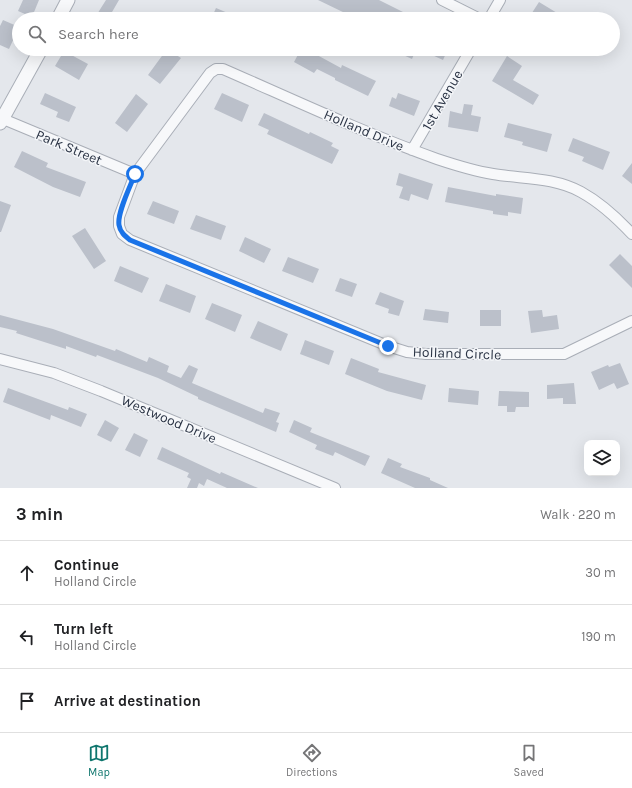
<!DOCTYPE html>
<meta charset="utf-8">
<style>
body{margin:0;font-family:Karla,sans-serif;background:#f6f6f6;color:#202124}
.controls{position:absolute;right:12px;bottom:12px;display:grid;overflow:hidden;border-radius:8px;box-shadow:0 4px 16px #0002}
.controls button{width:36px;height:36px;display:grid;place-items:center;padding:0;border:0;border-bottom:1px solid #e0e0e0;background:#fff;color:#202124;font:20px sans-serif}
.stop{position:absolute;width:12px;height:12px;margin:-9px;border:3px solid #1a73e8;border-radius:50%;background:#fff}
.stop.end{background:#1a73e8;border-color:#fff;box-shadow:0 1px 4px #0008}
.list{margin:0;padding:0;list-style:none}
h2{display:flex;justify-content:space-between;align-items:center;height:52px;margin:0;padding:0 16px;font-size:17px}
h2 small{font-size:13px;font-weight:400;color:#757577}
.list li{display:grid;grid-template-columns:26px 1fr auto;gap:12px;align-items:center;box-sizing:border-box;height:64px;padding:0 16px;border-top:1px solid #e0e0e0}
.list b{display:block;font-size:15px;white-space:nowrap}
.list p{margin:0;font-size:13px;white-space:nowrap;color:#757577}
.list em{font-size:13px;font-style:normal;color:#757577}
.icon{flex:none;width:22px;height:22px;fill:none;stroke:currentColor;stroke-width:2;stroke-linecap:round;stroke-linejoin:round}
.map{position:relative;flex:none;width:632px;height:488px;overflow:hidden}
.search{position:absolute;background:#fff;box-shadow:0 4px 16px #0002;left:12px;right:12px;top:12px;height:44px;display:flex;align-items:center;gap:10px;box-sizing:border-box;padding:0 14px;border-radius:22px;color:#757577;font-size:15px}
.sheet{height:244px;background:#fff}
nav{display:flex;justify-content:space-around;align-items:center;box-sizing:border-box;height:56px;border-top:1px solid #e0e0e0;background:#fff;font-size:11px;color:#757577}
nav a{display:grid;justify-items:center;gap:2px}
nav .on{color:#0f766e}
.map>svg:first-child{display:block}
.building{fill:#bbc0ca}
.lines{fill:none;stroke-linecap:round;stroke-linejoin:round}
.minor-casing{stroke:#a9aeb7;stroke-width:12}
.tertiary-casing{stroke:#a9aeb7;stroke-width:15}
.minor{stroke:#f7f8fa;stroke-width:10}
.tertiary{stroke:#f7f8fa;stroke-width:13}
.route{stroke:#1a73e8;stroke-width:5}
.labels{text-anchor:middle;stroke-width:3;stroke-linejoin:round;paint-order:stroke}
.street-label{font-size:14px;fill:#2b3445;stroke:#f4f6f9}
</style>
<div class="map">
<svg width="632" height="488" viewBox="0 0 632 488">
<rect width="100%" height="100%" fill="#e4e7ec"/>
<path class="building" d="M 23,0 L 39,0 L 32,17 L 18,11 Z
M 106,0 L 119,0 L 108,19 L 94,19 Z
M 318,0 L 379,0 L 417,19 L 368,19 L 362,16 L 361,19 L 352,19 L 346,16 L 347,14 Z
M 539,2 L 567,19 L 528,19 Z
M 216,8 L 242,19 L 211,19 Z
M 3,20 L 19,27 L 9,49 L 0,45 L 0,26 Z
M 167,49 L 181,58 L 160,84 L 148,75 Z
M 301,49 L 306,49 L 341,68 L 342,65 L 376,81 L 368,96 L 335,80 L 335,78 L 317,69 L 314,73 L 294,62 Z
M 390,49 L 409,49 L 415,52 L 412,59 Z
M 419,49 L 448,49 L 443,60 Z
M 64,51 L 88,64 L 79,80 L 55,66 Z
M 507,56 L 522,66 L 513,80 L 539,95 L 533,105 L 492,81 Z
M 45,93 L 76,107 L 69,122 L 56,117 L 58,112 L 40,104 Z
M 222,93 L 249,105 L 242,122 L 214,109 Z
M 398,93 L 420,101 L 414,116 L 389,106 L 392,97 L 396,99 Z
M 136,94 L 148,104 L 127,132 L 115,123 Z
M 464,104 L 473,105 L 471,115 L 481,117 L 478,132 L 448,127 L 450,111 L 462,114 Z
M 264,113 L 309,134 L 310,132 L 333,143 L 331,146 L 339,150 L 332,164 L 267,134 L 269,130 L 258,125 Z
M 508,123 L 552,134 L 547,152 L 522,145 L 523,142 L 504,137 Z
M 573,138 L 610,152 L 603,170 L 582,161 L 584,157 L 568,151 Z
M 22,151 L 48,163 L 46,167 L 86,182 L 80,197 L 53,187 L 14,167 Z
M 632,163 L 632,184 L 622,176 Z
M 399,173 L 433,184 L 428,200 L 411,194 L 409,201 L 399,198 L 403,187 L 396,185 Z
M 448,187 L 496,196 L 496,194 L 523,198 L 521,214 L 508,212 L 508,216 L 493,214 L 493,211 L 445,202 Z
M 0,201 L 11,205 L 1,232 L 0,232 Z
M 153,201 L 179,211 L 174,224 L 147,214 Z
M 196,215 L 226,226 L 221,240 L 190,229 Z
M 85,228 L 106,261 L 94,269 L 72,236 Z
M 245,237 L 271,249 L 264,263 L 239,251 Z
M 620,254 L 632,266 L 632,288 L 609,265 Z
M 288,257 L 319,269 L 313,283 L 282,271 Z
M 120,266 L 149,278 L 142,293 L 114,281 Z
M 340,278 L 357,284 L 352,297 L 335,291 Z
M 166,284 L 196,296 L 190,313 L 159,301 Z
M 380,292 L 404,301 L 399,316 L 388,313 L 389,309 L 375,304 Z
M 212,303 L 242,315 L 235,332 L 205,319 Z
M 425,309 L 449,312 L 448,323 L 423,320 Z
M 480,310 L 501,310 L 501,326 L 480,326 Z
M 542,310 L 543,317 L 557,315 L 559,329 L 531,333 L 528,311 Z
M 0,315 L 53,329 L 115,351 L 116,349 L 147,362 L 149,357 L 169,366 L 167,372 L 181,378 L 189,365 L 198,369 L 192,383 L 263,413 L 265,408 L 280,413 L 276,422 L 279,423 L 276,432 L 198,399 L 198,397 L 158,378 L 97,355 L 96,357 L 66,346 L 66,349 L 16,333 L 17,331 L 0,327 Z
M 258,321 L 288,334 L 281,351 L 250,338 Z
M 305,340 L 334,351 L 329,365 L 300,354 Z
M 351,358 L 379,369 L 378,372 L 426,385 L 422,400 L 387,391 L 345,374 Z
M 620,363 L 629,384 L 617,389 L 614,383 L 599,390 L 591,372 L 608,365 L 609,367 Z
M 574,383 L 576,404 L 563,404 L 563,398 L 547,399 L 547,385 Z
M 8,388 L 68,410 L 69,407 L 87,414 L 81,427 L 51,415 L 50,420 L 3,402 Z
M 449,388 L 479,391 L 478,405 L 448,402 Z
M 499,391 L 529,392 L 529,407 L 516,407 L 515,412 L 507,412 L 507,406 L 498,406 Z
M 105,420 L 119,428 L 111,442 L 97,435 Z
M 294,420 L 312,428 L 310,432 L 370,456 L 365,466 L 335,452 L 333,456 L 315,449 L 317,445 L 289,432 Z
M 134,433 L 148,440 L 140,457 L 125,450 Z
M 162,447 L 220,474 L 221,472 L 258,488 L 227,488 L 207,479 L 204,486 L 199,483 L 197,488 L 187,488 L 191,479 L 187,477 L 189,473 L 157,459 Z
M 388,458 L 402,464 L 400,467 L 430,478 L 430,480 L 448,488 L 415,488 L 381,473 Z"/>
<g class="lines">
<g class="minor-casing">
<path id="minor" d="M 442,0 L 480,19
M 489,19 L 500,0
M 3,119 L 135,174
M 412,150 L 471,49
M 632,234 C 617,218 601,203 581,192 C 554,177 522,179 493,174 C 474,171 455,165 437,159 C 364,133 294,100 223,69 L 216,69 L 210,73 L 135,174 L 119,217 L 119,226 L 122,234 L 130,240 L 388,346 L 407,352 L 426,354 L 564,354 L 632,321
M 0,359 L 54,373 L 101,391 L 335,488"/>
</g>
<g class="tertiary-casing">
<path id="tertiary" d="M 58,19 L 68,0
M 0,123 L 41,49"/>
</g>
<use href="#minor" class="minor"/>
<use href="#tertiary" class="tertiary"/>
</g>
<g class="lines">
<path class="route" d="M 135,174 C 130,187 117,213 119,225 C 120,232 125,236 130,240 L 388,346"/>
</g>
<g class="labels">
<g class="street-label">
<text transform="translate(442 100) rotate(-60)" y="5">1st Avenue</text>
<text transform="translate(364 130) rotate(23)" y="5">Holland Drive</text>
<text transform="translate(69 147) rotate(23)" y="5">Park Street</text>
<text transform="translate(457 353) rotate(2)" y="5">Holland Circle</text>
<text transform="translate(169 419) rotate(23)" y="5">Westwood Drive</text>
</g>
</g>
</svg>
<div class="controls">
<button><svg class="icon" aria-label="layers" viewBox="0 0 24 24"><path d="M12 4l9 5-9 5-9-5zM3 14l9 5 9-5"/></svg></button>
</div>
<div class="stop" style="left:135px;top:174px"></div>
<div class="stop end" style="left:388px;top:346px"></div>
<div class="search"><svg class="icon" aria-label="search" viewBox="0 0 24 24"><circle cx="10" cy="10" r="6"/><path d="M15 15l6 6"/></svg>Search here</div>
</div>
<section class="sheet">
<h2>3 min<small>Walk · 220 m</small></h2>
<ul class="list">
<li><svg class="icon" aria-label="ahead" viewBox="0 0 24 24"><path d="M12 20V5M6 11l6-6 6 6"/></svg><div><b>Continue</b><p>Holland Circle</p></div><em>30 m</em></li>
<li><svg class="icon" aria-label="left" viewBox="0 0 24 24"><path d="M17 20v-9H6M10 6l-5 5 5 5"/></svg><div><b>Turn left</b><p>Holland Circle</p></div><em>190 m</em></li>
<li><svg class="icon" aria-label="arrive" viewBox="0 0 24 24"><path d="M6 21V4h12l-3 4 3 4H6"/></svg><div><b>Arrive at destination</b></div></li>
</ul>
</section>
<nav>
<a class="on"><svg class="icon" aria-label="map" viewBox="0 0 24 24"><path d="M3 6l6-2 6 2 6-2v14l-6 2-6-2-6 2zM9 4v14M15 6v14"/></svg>Map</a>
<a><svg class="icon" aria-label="directions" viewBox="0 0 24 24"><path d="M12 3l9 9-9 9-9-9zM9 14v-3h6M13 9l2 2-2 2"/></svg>Directions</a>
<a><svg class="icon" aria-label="saved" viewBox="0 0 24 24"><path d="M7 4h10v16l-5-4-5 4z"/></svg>Saved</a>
</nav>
